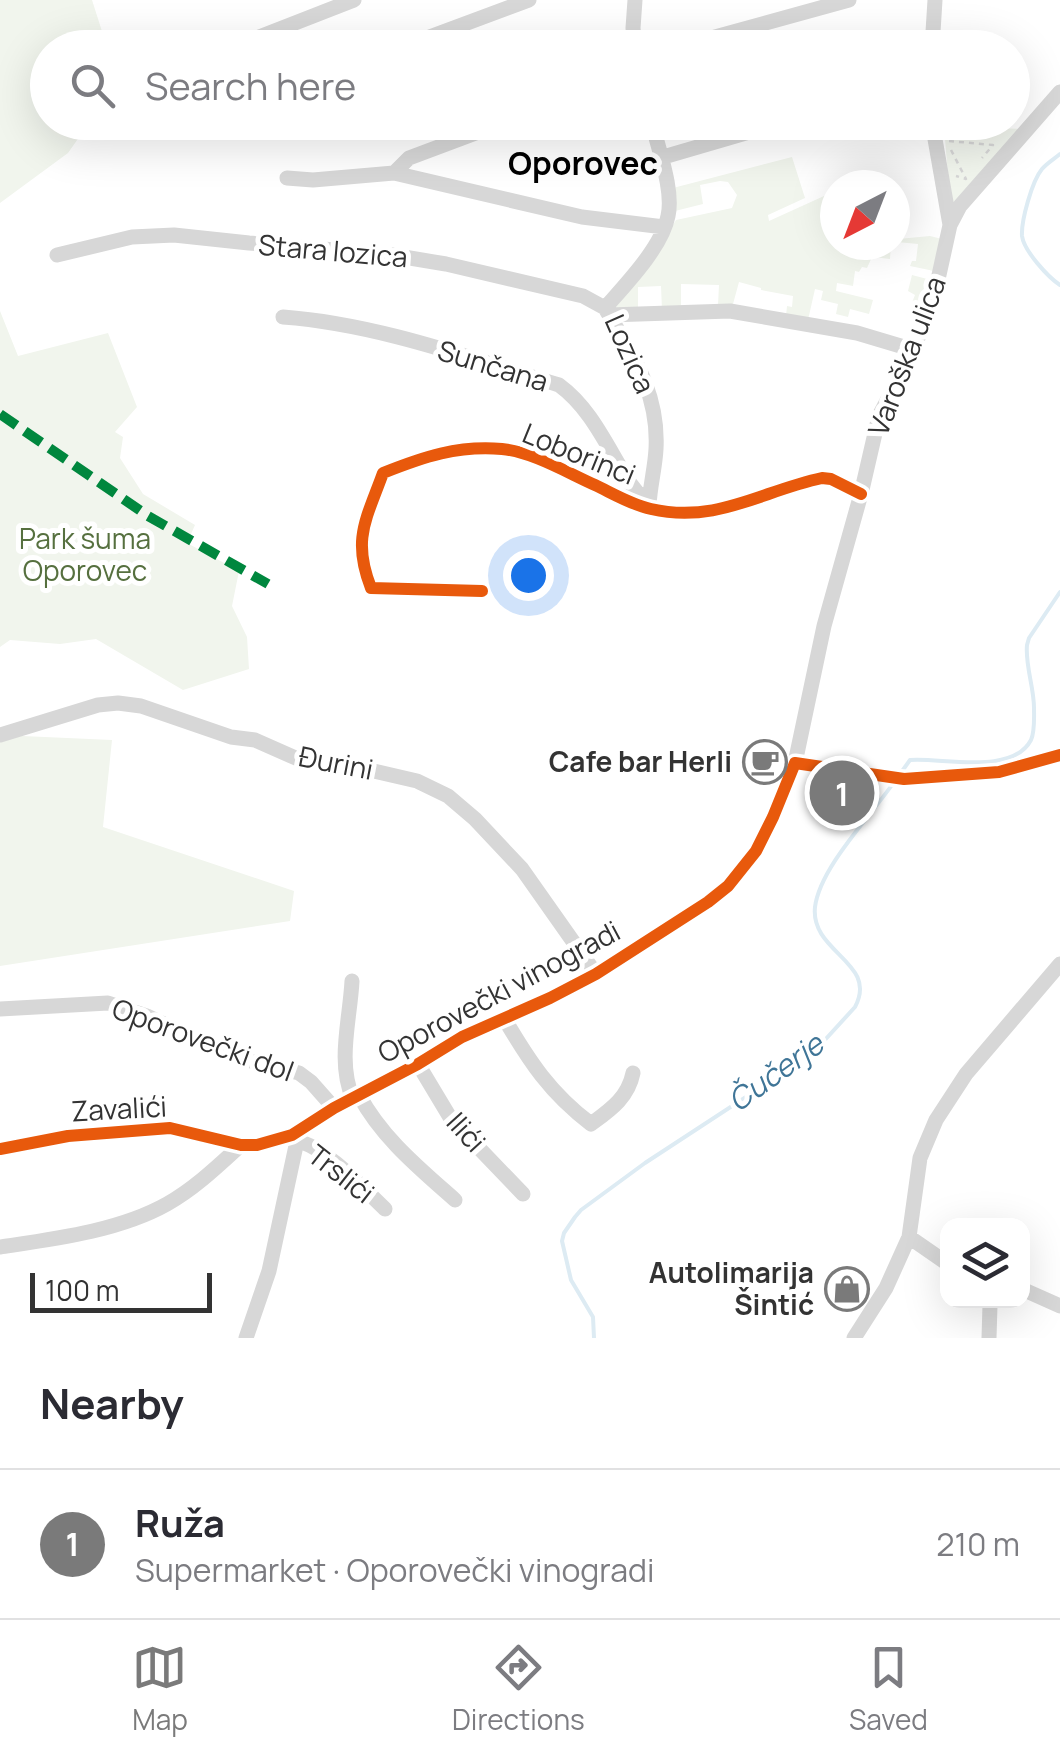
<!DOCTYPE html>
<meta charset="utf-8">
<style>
body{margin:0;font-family:Manrope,sans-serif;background:#f2f2f3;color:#2b2b33}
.controls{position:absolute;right:30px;bottom:30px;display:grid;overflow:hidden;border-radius:20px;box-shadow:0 10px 40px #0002}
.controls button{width:90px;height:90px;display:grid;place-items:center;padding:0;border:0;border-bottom:2px solid #e1e1e2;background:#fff;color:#2b2b33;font:50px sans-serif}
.compass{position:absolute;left:820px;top:170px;width:90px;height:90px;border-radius:50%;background:#fff;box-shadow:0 10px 40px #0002;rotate:222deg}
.scale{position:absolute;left:30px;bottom:25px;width:182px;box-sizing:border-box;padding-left:10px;border:5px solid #333;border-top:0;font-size:28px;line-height:35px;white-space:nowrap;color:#333;-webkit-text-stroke:8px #fff;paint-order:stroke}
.you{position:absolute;left:528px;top:575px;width:35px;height:35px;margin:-25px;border:8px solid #fff;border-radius:50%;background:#1a73e8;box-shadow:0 0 0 15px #1a73e833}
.badge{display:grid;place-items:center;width:65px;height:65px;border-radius:50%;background:#7a7a7a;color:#fff;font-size:32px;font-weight:700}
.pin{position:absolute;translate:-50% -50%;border:5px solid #fff;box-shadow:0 2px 10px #0006}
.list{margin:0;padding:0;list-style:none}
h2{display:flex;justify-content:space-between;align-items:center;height:130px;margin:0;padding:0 40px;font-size:42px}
h2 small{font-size:32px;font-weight:400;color:#7c7c81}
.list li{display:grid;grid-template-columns:65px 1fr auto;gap:30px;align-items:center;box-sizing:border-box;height:150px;padding:0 40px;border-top:2px solid #e1e1e2}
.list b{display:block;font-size:38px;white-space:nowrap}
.list p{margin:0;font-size:32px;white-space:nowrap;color:#7c7c81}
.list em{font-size:32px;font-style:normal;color:#7c7c81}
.icon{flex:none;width:55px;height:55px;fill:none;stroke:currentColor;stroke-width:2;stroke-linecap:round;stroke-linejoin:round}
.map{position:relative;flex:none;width:1060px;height:1338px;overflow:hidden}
.search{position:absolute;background:#fff;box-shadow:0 10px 40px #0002;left:30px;right:30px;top:30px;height:110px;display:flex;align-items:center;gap:25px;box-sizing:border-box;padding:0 35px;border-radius:55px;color:#7c7c81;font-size:38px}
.sheet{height:280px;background:#fff}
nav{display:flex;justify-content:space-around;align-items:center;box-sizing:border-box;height:140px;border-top:2px solid #e1e1e2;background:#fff;font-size:28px;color:#7c7c81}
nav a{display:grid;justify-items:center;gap:5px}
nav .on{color:#7a7a7a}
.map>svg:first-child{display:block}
.green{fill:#f1f5ed}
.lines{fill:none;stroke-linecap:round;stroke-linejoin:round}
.stream{stroke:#ddebf3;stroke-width:4}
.path{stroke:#d6d6d6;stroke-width:2.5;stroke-dasharray:5 5;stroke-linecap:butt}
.minor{stroke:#d7d7d7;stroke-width:15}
.quiet{stroke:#00873e;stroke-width:10;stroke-dasharray:20 10;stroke-linecap:butt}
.cycleway-casing{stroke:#fff;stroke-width:19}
.cycleway{stroke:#e8590c;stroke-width:12}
.labels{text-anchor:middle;stroke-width:10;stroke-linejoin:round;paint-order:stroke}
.street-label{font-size:28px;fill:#333;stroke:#fff}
.park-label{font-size:28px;fill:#56703f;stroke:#fff}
.poi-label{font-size:28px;font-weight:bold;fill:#333;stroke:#fff;text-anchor:end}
.water-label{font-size:30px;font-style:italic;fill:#3f7597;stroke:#fff}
.quarter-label{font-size:32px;font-weight:bold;fill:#000;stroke:#fff}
</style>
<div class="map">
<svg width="1060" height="1338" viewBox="0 0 1060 1338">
<rect width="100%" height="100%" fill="#fff"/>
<path class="green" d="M 0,0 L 92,0 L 107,47 L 48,48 L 48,122 L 89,123 L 68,153 L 0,203 Z
M 944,127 L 1023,129 L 951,211 Z
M 792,157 L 805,198 L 768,215 L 769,221 L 835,191 L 835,245 L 891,245 L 890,259 L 872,257 L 867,268 L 862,267 L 859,272 L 855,271 L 853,286 L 837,283 L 836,291 L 873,300 L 869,314 L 850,309 L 848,317 L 836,314 L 838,304 L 821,300 L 823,291 L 815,289 L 808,320 L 786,316 L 787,306 L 792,307 L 793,296 L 761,290 L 761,288 L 739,282 L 733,304 L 718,305 L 719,285 L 681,284 L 681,309 L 662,310 L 661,286 L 638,287 L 638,311 L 616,311 L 616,306 L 648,265 L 676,220 L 732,208 L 737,195 L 728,182 L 720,181 L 700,185 L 703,204 L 675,211 L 673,188 Z
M 930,236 L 942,239 L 934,271 L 910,266 L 912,261 L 916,261 L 918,244 L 897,242 L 898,239 Z
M 912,275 L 931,280 L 920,312 L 909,310 L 915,295 L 908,291 Z
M 0,311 L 18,356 L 108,333 L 137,407 L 115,432 L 123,437 L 120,458 L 143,494 L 195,525 L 187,543 L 239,571 L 232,606 L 247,637 L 249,669 L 183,690 L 96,639 L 60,644 L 10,640 L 0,647 Z
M 0,735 L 112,740 L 103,827 L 294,891 L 290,921 L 0,966 Z"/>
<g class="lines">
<path class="stream" d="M 1060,154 C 1054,159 1047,163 1042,169 C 1032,181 1021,221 1022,236 C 1024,251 1048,277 1060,285
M 900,774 L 910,760 C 941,757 1012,776 1031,740 C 1035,731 1034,717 1034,708 C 1034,687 1025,665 1027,645 L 1029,638 L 1060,592
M 594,1338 L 593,1317 L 571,1280 L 562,1241 L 564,1233 L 575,1217 L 581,1210 L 645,1163 L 813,1053 L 855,1007 C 879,962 810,953 815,907 C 820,867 871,816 894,782"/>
<path class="path" d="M 949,141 L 993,145 L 982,158
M 951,150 L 966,179 L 956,176"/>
<path class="minor" d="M 635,0 L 633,28 L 635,48
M 231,48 L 354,0
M 400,48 L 529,0
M 675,48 L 849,0
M 932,48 L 935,0
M 660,158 L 783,122
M 394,173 L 409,158 L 505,122
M 287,178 L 313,180 L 394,173 L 582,217 L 664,227
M 950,225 L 960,206 L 1060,92
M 57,255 L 132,237 L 174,235 L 249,243 L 386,254 L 446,264 L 583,296 L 605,308
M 609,315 L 730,311 L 857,333 L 914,350
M 283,317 C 377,324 469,358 559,385 C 592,409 608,449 630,483 L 637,492 L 649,500
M 649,505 C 650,486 655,468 656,449 C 659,392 632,355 605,308 C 626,284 662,247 668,216 C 674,190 658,149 652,122
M 482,591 L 371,588 C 352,539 366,520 383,473 C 423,457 458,445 502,449 C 533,452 566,472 595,485 C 612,493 632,505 651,509 C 717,524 761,491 822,478 L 831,479 L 861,494
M 0,735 L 98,705 L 118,703 L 141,706 L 231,737 L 255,740 L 298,759 L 323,764 L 352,766 L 417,781 L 448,796 L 475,819 L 522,869 L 596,974
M 795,763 L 824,626 L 861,494 L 879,416 L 914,350 L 939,275 L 950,225 L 932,122
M 352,981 C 350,1020 337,1062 353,1099
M 0,1009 L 108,1003 L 147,1016 L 231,1056 L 299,1073 L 311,1082 L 334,1108
M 504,1018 C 529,1061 550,1093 591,1124 C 610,1110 628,1098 633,1073
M 418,1064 L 451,1119 L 523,1194
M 359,1095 C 382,1138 419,1168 455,1200
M 297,1141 C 324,1146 364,1189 385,1209
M 0,1149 L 68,1136 L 170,1128 L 241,1145 L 257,1145 L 292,1135 L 334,1108 L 418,1064 L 462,1037 L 550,998 L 596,974 L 708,902 L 728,886 L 756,851 L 773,817 L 795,763 L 904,779 L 999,772 L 1060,755
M 909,1237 L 948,1264
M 0,1247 C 54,1239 119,1231 167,1204 C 194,1189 218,1166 241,1145
M 1022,1289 L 1060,1306
M 987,1300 L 990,1305 L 989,1338
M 246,1338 L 269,1271 L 297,1141 L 292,1135
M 854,1338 L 886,1288 L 909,1237 L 920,1158 L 936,1120 L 966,1074 L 1060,964"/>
<path class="quiet" d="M 0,414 L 148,516 L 268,584"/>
<g class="cycleway-casing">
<path id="cycleway" d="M 482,591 L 371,588 C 352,539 366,520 383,473 C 423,457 458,445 502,449 C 533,452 566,472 595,485 C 612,493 632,505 651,509 C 717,524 761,491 822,478 L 831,479 L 861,494
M 0,1149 L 68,1136 L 170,1128 L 241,1145 L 257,1145 L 292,1135 L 334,1108 L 418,1064 L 462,1037 L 550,998 L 596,974 L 708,902 L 728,886 L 756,851 L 773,817 L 795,763 L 904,779 L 999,772 L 1060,755"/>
</g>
<use href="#cycleway" class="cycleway"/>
</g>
<defs>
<g id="cafe-ring" transform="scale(2.25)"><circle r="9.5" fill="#fff" stroke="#7a7a7a" stroke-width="1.5"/><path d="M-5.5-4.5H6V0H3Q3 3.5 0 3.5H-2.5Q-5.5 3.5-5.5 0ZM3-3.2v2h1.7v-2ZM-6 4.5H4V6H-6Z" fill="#7a7a7a"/></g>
<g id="shop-ring" transform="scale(2.25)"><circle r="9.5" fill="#fff" stroke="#7a7a7a" stroke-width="1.5"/><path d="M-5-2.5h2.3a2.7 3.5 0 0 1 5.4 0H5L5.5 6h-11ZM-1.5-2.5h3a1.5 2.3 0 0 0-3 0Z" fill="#7a7a7a"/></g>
</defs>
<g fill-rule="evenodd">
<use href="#cafe-ring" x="765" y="762"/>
<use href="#shop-ring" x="847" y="1289"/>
</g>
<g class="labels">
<g class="street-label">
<text transform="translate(333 251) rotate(5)" y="10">Stara lozica</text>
<text transform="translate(630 354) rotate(66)" y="10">Lozica</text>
<text transform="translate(907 356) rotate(-69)" y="10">Varoška ulica</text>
<text transform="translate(493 366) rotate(17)" y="10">Sunčana</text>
<text transform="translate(579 454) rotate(22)" y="10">Loborinci</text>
<text transform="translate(336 763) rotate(11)" y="10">Đurini</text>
<text transform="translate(499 992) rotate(-28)" y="10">Oporovečki vinogradi</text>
<text transform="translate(203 1040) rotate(20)" y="10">Oporovečki dol</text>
<text transform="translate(119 1109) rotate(-3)" y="10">Zavalići</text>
<text transform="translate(466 1132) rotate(48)" y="10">Ilići</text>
<text transform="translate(341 1174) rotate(38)" y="10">Trslići</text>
</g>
<g class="park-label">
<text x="85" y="549">Park šuma<tspan x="85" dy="32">Oporovec</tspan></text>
</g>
<g class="poi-label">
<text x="732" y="772">Cafe bar Herli</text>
<text x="814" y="1283">Autolimarija<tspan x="814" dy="32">Šintić</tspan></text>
</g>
<g class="water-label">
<text transform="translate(776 1073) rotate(-36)" y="10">Čučerje</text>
</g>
<g class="quarter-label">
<text x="583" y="175">Oporovec</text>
</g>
</g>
</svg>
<div class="controls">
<button><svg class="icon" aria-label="layers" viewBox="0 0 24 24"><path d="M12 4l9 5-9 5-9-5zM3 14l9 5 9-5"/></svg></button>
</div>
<svg class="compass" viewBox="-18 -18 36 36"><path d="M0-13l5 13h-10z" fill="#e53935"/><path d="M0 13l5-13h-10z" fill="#7c7c81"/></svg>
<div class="scale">100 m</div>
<div class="you"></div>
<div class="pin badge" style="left:842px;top:793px">1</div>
<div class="search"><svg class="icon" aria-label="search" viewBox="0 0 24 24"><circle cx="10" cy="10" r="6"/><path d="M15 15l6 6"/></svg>Search here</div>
</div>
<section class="sheet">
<h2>Nearby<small></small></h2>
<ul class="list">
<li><span class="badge">1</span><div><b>Ruža</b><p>Supermarket · Oporovečki vinogradi</p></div><em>210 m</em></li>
</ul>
</section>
<nav>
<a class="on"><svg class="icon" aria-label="map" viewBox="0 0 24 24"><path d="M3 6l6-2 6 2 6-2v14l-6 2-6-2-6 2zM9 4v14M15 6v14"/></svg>Map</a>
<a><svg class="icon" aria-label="directions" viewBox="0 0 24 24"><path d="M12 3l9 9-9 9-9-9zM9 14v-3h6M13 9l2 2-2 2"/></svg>Directions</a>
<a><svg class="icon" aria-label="saved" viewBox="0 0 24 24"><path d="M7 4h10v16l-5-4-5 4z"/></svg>Saved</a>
</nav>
